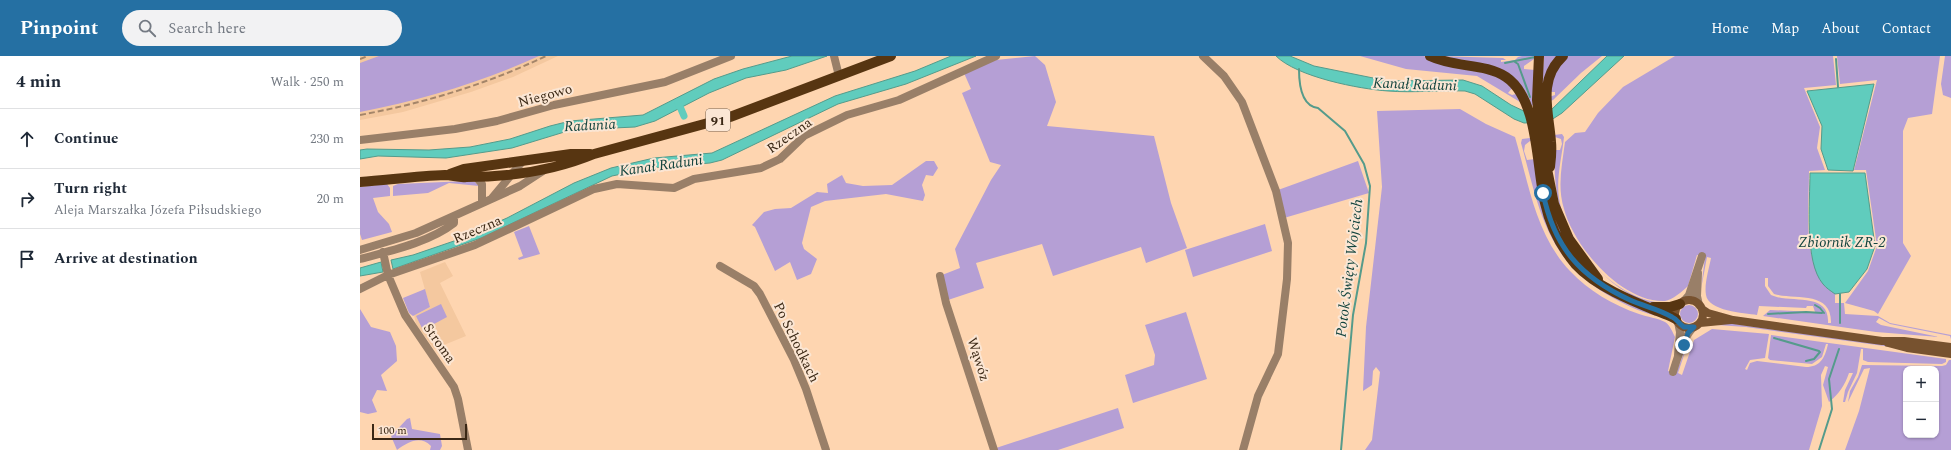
<!DOCTYPE html>
<meta charset="utf-8">
<style>
body{margin:0;font-family:Spectral,serif;background:#f2f2f3;color:#1f2937}
.controls{position:absolute;right:12px;bottom:12px;display:grid;overflow:hidden;border-radius:8px;box-shadow:0 1px 3px #0004}
.controls button{width:36px;height:36px;display:grid;place-items:center;padding:0;border:0;border-bottom:1px solid #e0e1e3;background:#fff;color:#1f2937;font:20px sans-serif}
.scale{position:absolute;left:12px;bottom:10px;width:95px;box-sizing:border-box;padding-left:4px;border:2px solid #3b2815;border-top:0;font-size:11px;line-height:14px;white-space:nowrap;color:#3b2815;-webkit-text-stroke:3px #fbe6d4;paint-order:stroke}
.stop{position:absolute;width:12px;height:12px;margin:-9px;border:3px solid #2570a3;border-radius:50%;background:#fff}
.stop.end{background:#2570a3;border-color:#fff;box-shadow:0 1px 4px #0008}
.list{margin:0;padding:0;list-style:none}
h2{display:flex;justify-content:space-between;align-items:center;height:52px;margin:0;padding:0 16px;font-size:17px}
h2 small{font-size:13px;font-weight:400;color:#747a83}
.list li{display:grid;grid-template-columns:26px 1fr auto;gap:12px;align-items:center;box-sizing:border-box;height:60px;padding:0 16px;border-top:1px solid #e0e1e3}
.list b{display:block;font-size:15px;white-space:nowrap}
.list p{margin:0;font-size:13px;white-space:nowrap;color:#747a83}
.list em{font-size:13px;font-style:normal;color:#747a83}
.icon{flex:none;width:22px;height:22px;fill:none;stroke:currentColor;stroke-width:2;stroke-linecap:round;stroke-linejoin:round}
.map{position:relative;flex:none;width:1591px;height:394px;overflow:hidden}
header{display:flex;align-items:center;gap:24px;box-sizing:border-box;height:56px;padding:0 20px;background:#2570a3;color:#fff}
header strong{font-size:19px}
nav{display:flex;gap:22px;margin-inline-start:auto;font-size:14px}
.search{width:280px;height:36px;background:#f2f2f3;display:flex;align-items:center;gap:10px;box-sizing:border-box;padding:0 14px;border-radius:22px;color:#747a83;font-size:15px}
main{display:flex}
aside{flex:1;background:#fff}
.map>svg:first-child{display:block}
.built{fill:#f4c89f}
.green{fill:#b59fd5;fill-rule:evenodd}
.water{fill:#60ccbd;stroke:#559b8b}
.lines{fill:none;stroke-linecap:round;stroke-linejoin:round}
.stream{stroke:#559b8b;stroke-width:2}
.canal{stroke:#60ccbd;stroke-width:7}
.street{stroke:#997f68;stroke-width:8}
.secondary{stroke:#77522f;stroke-width:8}
.primary{stroke:#573511;stroke-width:10}
.rail{stroke:#a48569;stroke-width:2;stroke-dasharray:6 3;stroke-linecap:butt}
.route{stroke:#2570a3;stroke-width:5}
.labels{text-anchor:middle;stroke-width:4;stroke-linejoin:round;paint-order:stroke}
.shield{fill:#fbe6d4;stroke:#75614e;stroke-width:1}
.shield-label{font-size:13px;font-weight:bold;fill:#3b2815}
.street-label{font-size:14px;fill:#3b2815;stroke:#fbe6d4}
.water-label{font-size:15px;font-style:italic;fill:#14453f;stroke:#fbe6d4}
</style>
<header>
<strong>Pinpoint</strong>
<div class="search"><svg class="icon" aria-label="search" viewBox="0 0 24 24"><circle cx="10" cy="10" r="6"/><path d="M15 15l6 6"/></svg>Search here</div>
<nav><a>Home</a><a>Map</a><a>About</a><a>Contact</a></nav>
</header>
<main>
<aside>
<h2>4 min<small>Walk · 250 m</small></h2>
<ul class="list">
<li><svg class="icon" aria-label="ahead" viewBox="0 0 24 24"><path d="M12 20V5M6 11l6-6 6 6"/></svg><div><b>Continue</b></div><em>230 m</em></li>
<li><svg class="icon" aria-label="right" viewBox="0 0 24 24"><path d="M7 20v-9h11M14 6l5 5-5 5"/></svg><div><b>Turn right</b><p>Aleja Marszałka Józefa Piłsudskiego</p></div><em>20 m</em></li>
<li><svg class="icon" aria-label="arrive" viewBox="0 0 24 24"><path d="M6 21V4h12l-3 4 3 4H6"/></svg><div><b>Arrive at destination</b></div></li>
</ul>
</aside>
<div class="map">
<svg width="1591" height="394" viewBox="0 0 1591 394">
<rect width="100%" height="100%" fill="#fed5b0"/>
<path class="built" d="M 0,0 L 198,0 L 153,21 L 111,36 L 43,56 L 0,64 Z
M 85,206 L 93,220 L 80,227 L 106,280 L 74,293 L 56,268 L 54,259 L 70,251 L 60,216 Z"/>
<path class="green" d="M 19,0 L 179,0 C 122,26 62,44 0,56 L 0,7 Z
M 675,0 L 685,9 L 696,46 L 687,70 L 794,80 L 811,147 L 827,192 L 786,207 L 781,191 L 693,220 L 682,188 L 616,207 L 624,232 L 588,244 L 582,219 L 600,212 L 595,193 L 631,124 L 641,109 L 630,106 L 602,37 L 611,33 L 604,17 L 636,4 Z
M 1000,0 L 1064,0 L 1088,10 L 1135,19 L 1153,31 L 1148,37 L 1152,39 L 1156,38 L 1162,46 L 1170,45 C 1152,2 1113,13 1077,0 L 1143,2 L 1146,4 L 1141,4 L 1141,6 L 1155,4 L 1158,1 L 1162,0 L 1198,0 L 1186,21 L 1183,43 L 1195,39 L 1195,36 L 1189,36 C 1191,21 1197,10 1208,0 L 1242,0 L 1221,17 L 1193,44 L 1182,49 L 1174,50 L 1160,46 L 1117,20 L 1046,13 ZM 1184,2 L 1180,44 L 1174,45 L 1175,14 L 1164,13 L 1164,10 L 1174,3 Z
M 1315,0 L 1473,0 L 1476,29 L 1444,32 L 1460,71 L 1457,92 L 1465,114 L 1449,115 C 1449,151 1443,193 1461,225 C 1464,230 1471,234 1475,238 L 1475,247 L 1484,247 L 1485,258 L 1518,260 L 1530,267 L 1591,279 L 1591,283 L 1590,280 L 1530,268 L 1519,262 L 1516,266 L 1521,269 L 1579,281 L 1516,276 L 1403,260 L 1410,254 L 1455,256 L 1453,250 L 1447,250 L 1446,252 L 1399,250 L 1397,259 C 1384,257 1348,255 1346,239 C 1344,228 1349,213 1351,202 L 1347,201 L 1341,233 L 1345,201 L 1337,199 L 1328,230 C 1323,235 1312,244 1305,245 C 1262,247 1214,191 1204,153 C 1197,131 1202,109 1205,86 L 1215,77 L 1225,76 L 1238,57 L 1263,31 ZM 1405,222 L 1408,222 L 1408,230 L 1414,238 C 1435,244 1472,234 1471,267 L 1468,267 C 1470,235 1430,248 1411,239 L 1405,230 Z
M 1477,0 L 1580,0 L 1572,58 L 1548,62 L 1543,75 L 1543,187 L 1551,200 L 1518,258 L 1514,255 L 1485,247 L 1508,215 L 1517,190 L 1506,114 L 1494,114 L 1517,24 L 1480,28 Z
M 1585,0 L 1591,0 L 1591,42 L 1583,39 L 1581,28 Z
M 1100,53 L 1126,68 L 1155,81 C 1169,128 1175,178 1210,215 C 1229,235 1253,249 1279,258 C 1287,261 1298,262 1305,266 C 1310,269 1313,277 1315,281 L 1308,315 L 1316,317 L 1328,287 L 1318,317 L 1322,319 L 1334,284 L 1352,273 L 1409,278 L 1405,302 L 1390,304 L 1385,313 L 1387,314 L 1390,307 L 1397,305 L 1446,311 C 1460,311 1465,302 1468,288 L 1466,288 L 1462,301 L 1452,308 L 1410,304 L 1408,302 L 1411,279 L 1586,303 L 1586,306 L 1582,308 L 1508,306 L 1503,304 L 1503,293 L 1501,293 L 1497,317 L 1488,336 L 1485,346 L 1483,346 L 1485,334 L 1493,317 L 1489,317 C 1485,329 1479,338 1469,346 L 1463,329 L 1468,311 L 1465,310 L 1461,319 L 1462,350 L 1449,394 L 1005,394 L 1012,384 L 1020,316 L 1016,311 L 1013,315 L 1012,329 L 1003,335 L 1006,271 L 1022,131 L 1017,55 Z
M 1202,78 L 1204,81 C 1202,101 1196,122 1199,142 C 1206,188 1254,243 1302,247 L 1303,249 C 1280,246 1264,237 1246,221 C 1206,185 1192,148 1195,94 L 1200,94 L 1202,88 L 1201,83 L 1195,81 L 1188,82 L 1188,98 L 1186,83 L 1180,84 L 1189,139 L 1195,163 L 1210,193 L 1227,215 C 1220,211 1214,202 1209,195 C 1187,161 1184,123 1177,84 L 1170,85 L 1165,89 L 1164,95 L 1167,104 L 1175,103 C 1177,121 1179,140 1185,157 C 1201,213 1247,245 1301,259 L 1301,260 C 1286,259 1268,250 1255,243 C 1186,206 1180,155 1161,87 L 1162,83 Z
M 566,105 L 574,105 L 578,112 L 573,120 L 566,119 L 562,129 L 565,139 L 563,145 L 526,138 L 465,145 L 451,151 L 442,187 L 444,193 L 457,203 L 451,218 L 437,224 L 430,206 L 415,215 L 395,171 L 392,169 L 404,156 L 415,153 L 431,152 L 457,136 L 468,137 L 467,128 L 482,119 L 486,127 L 503,130 L 532,129 Z
M 998,105 L 1009,137 L 924,162 L 918,134 Z
M 107,125 L 115,126 L 119,130 L 89,127 L 68,137 L 33,140 L 33,130 L 38,128 Z
M 27,128 L 30,132 L 30,140 L 13,142 L 18,156 L 29,168 L 32,176 L 2,184 L 0,178 L 0,131 Z
M 905,168 L 912,195 L 833,221 L 825,194 Z
M 169,170 L 180,198 L 159,204 L 158,202 L 163,200 L 154,176 Z
M 65,233 L 70,251 L 53,260 L 49,257 L 43,242 Z
M 81,248 L 87,261 L 63,274 L 56,260 Z
M1320 258a9 9 0 1 1 18 0a9 9 0 1 1-18 0Z
M 0,253 L 11,271 L 30,276 L 36,290 L 37,305 L 21,319 L 27,335 L 17,334 L 12,344 L 17,356 L 8,358 L 0,356 Z
M 826,256 L 847,323 L 773,347 L 765,319 L 794,309 L 795,299 L 785,269 Z
M 1355,267 L 1375,268 L 1521,288 L 1546,293 L 1386,271 L 1357,269 Z
M 1589,304 L 1591,304 L 1591,394 L 1485,394 L 1499,355 L 1509,316 L 1510,312 L 1504,313 L 1488,346 L 1490,335 L 1498,321 L 1502,309 L 1582,310 L 1586,309 ZM 1546,313 L 1576,313 L 1576,379 L 1546,379 Z
M 758,352 L 764,372 L 698,394 L 636,394 L 636,392 Z
M 50,362 L 52,373 L 80,378 L 82,390 L 80,394 L 70,394 L 71,390 C 60,379 48,386 37,394 L 31,380 L 47,363 Z"/>
<path class="water" d="M 432,0 L 467,0 L 426,14 L 386,22 L 349,37 L 295,65 L 275,71 L 211,74 L 152,92 L 86,102 L 18,100 L 0,103 L 0,94 L 7,93 L 69,94 L 110,91 L 150,83 L 190,70 L 210,65 L 283,59 L 354,23 L 383,13 Z
M 591,0 L 616,0 L 546,28 L 478,48 L 362,104 L 350,107 L 291,112 L 252,120 L 121,182 L 33,213 L 31,204 L 53,199 L 94,185 L 147,162 L 214,127 L 251,112 L 294,102 L 352,97 L 475,40 L 555,15 Z
M 916,0 L 930,0 L 954,10 L 1028,25 L 1103,24 L 1122,30 L 1151,49 L 1168,57 L 1191,54 L 1247,0 L 1264,0 L 1202,57 L 1188,66 L 1164,67 L 1154,63 L 1115,38 L 1105,35 C 1079,34 1054,37 1028,35 C 999,33 937,21 916,0 Z
M 1514,28 L 1493,115 L 1468,114 L 1461,93 L 1462,70 L 1447,35 Z
M 1450,117 L 1505,117 L 1515,190 L 1507,213 L 1489,236 L 1475,238 C 1471,235 1466,232 1463,228 C 1444,206 1450,145 1450,117 Z
M 21,206 L 23,216 L 0,220 L 0,212 Z"/>
<g class="lines">
<path class="stream" d="M 1476,3 L 1478,31
M 1155,6 L 1158,8 L 1170,41
M 1145,7 L 1175,1
M 939,13 C 939,27 941,50 958,52 L 985,75 L 1004,108 L 1010,130 L 1006,187 L 993,259 L 981,394
M 1455,249 L 1460,252 L 1464,257
M 1408,258 L 1446,256 L 1462,257
M 1480,267 L 1480,238
M 1414,282 L 1459,295
M 1446,305 L 1454,303 L 1460,296
M 1459,394 L 1472,353 L 1469,323 L 1479,293"/>
<path class="canal" d="M 318,46 L 324,60"/>
<path class="street" d="M 474,0 L 479,20
M 843,0 L 864,20 L 882,46 L 916,135 L 928,187 L 927,223 L 918,298 L 898,340 L 883,394
M 0,84 L 95,73 L 137,65 L 194,49 L 305,26 L 371,0
M 116,121 L 122,128 L 122,146
M 132,142 L 162,106
M 0,194 L 56,177 L 160,130 L 183,115
M 23,196 L 28,219 L 45,259 L 94,331 L 98,343 L 108,394
M 0,203 C 30,195 70,186 94,167 L 94,160
M 360,210 L 394,230 L 400,238 L 434,304 L 446,333 L 466,394
M 1338,217 L 1337,240 L 1339,249
M 580,220 L 586,247 L 634,394
M 0,233 L 28,219 L 115,189 L 234,133 L 257,128 L 314,132 L 334,123 L 401,112 L 420,103 L 444,80 L 487,59 L 539,44 L 636,0
M 1323,246 L 1329,239 L 1342,200
M 1318,299 L 1320,276 L 1318,266
M 1313,316 C 1317,303 1324,279 1334,271"/>
<path class="secondary" d="M1315 258a14 14 0 1 1 28 0a14 14 0 1 1-28 0Z
M 1342,253 L 1348,257 L 1373,264 L 1522,285 L 1544,285 L 1591,291
M 1340,267 L 1371,264
M 1528,287 L 1547,292 L 1591,298"/>
<path class="primary" d="M 1070,0 C 1095,12 1125,7 1146,21 C 1179,43 1176,111 1185,147 C 1190,170 1201,191 1216,209 C 1235,230 1272,245 1297,255 C 1304,258 1310,259 1316,263
M 1179,0 L 1177,44 L 1184,98 L 1194,148 L 1209,183 L 1238,223
M 1190,111 C 1191,103 1192,95 1191,86 C 1189,56 1177,24 1203,0
M 90,118 L 104,113 L 211,98 L 230,98
M 0,126 C 28,124 57,120 85,119 C 92,119 99,122 106,121 C 151,121 193,115 234,98 L 370,61 L 531,0
M 1293,251 L 1310,251 L 1320,248"/>
<path class="rail" d="M 0,3 L 8,0
M 0,59 C 65,47 127,28 186,0"/>
</g>
<g class="lines">
<path class="route" d="M 1183,137 C 1194,191 1220,221 1270,244 C 1283,250 1299,253 1312,261 C 1317,263 1319,268 1324,271 L 1334,271 L 1328,277 L 1324,289"/>
</g>
<g class="labels">
<rect class="shield" x="346" y="53" width="24" height="22" rx="3"/>
<g class="shield-label">
<text x="358" y="69">91</text>
</g>
<g class="street-label">
<text transform="translate(185 39) rotate(-15)" y="5">Niegowo</text>
<text transform="translate(429 79) rotate(-35)" y="5">Rzeczna</text>
<text transform="translate(117 173) rotate(-23)" y="5">Rzeczna</text>
<text transform="translate(437 286) rotate(64)" y="5">Po Schodkach</text>
<text transform="translate(80 287) rotate(55)" y="5">Stroma</text>
<text transform="translate(619 303) rotate(72)" y="5">Wąwóz</text>
</g>
<g class="water-label">
<text transform="translate(1055 28) rotate(2)" y="5">Kanał Raduni</text>
<text transform="translate(230 69) rotate(-3)" y="5">Radunia</text>
<text transform="translate(301 109) rotate(-8)" y="5">Kanał Raduni</text>
<text x="1482" y="191">Zbiornik ZR-2</text>
<text transform="translate(989 212) rotate(-83)" y="5">Potok Święty Wojciech</text>
</g>
</g>
</svg>
<div class="controls">
<button>+</button>
<button>−</button>
</div>
<div class="scale">100 m</div>
<div class="stop" style="left:1183px;top:137px"></div>
<div class="stop end" style="left:1324px;top:289px"></div>
</div>
</main>
